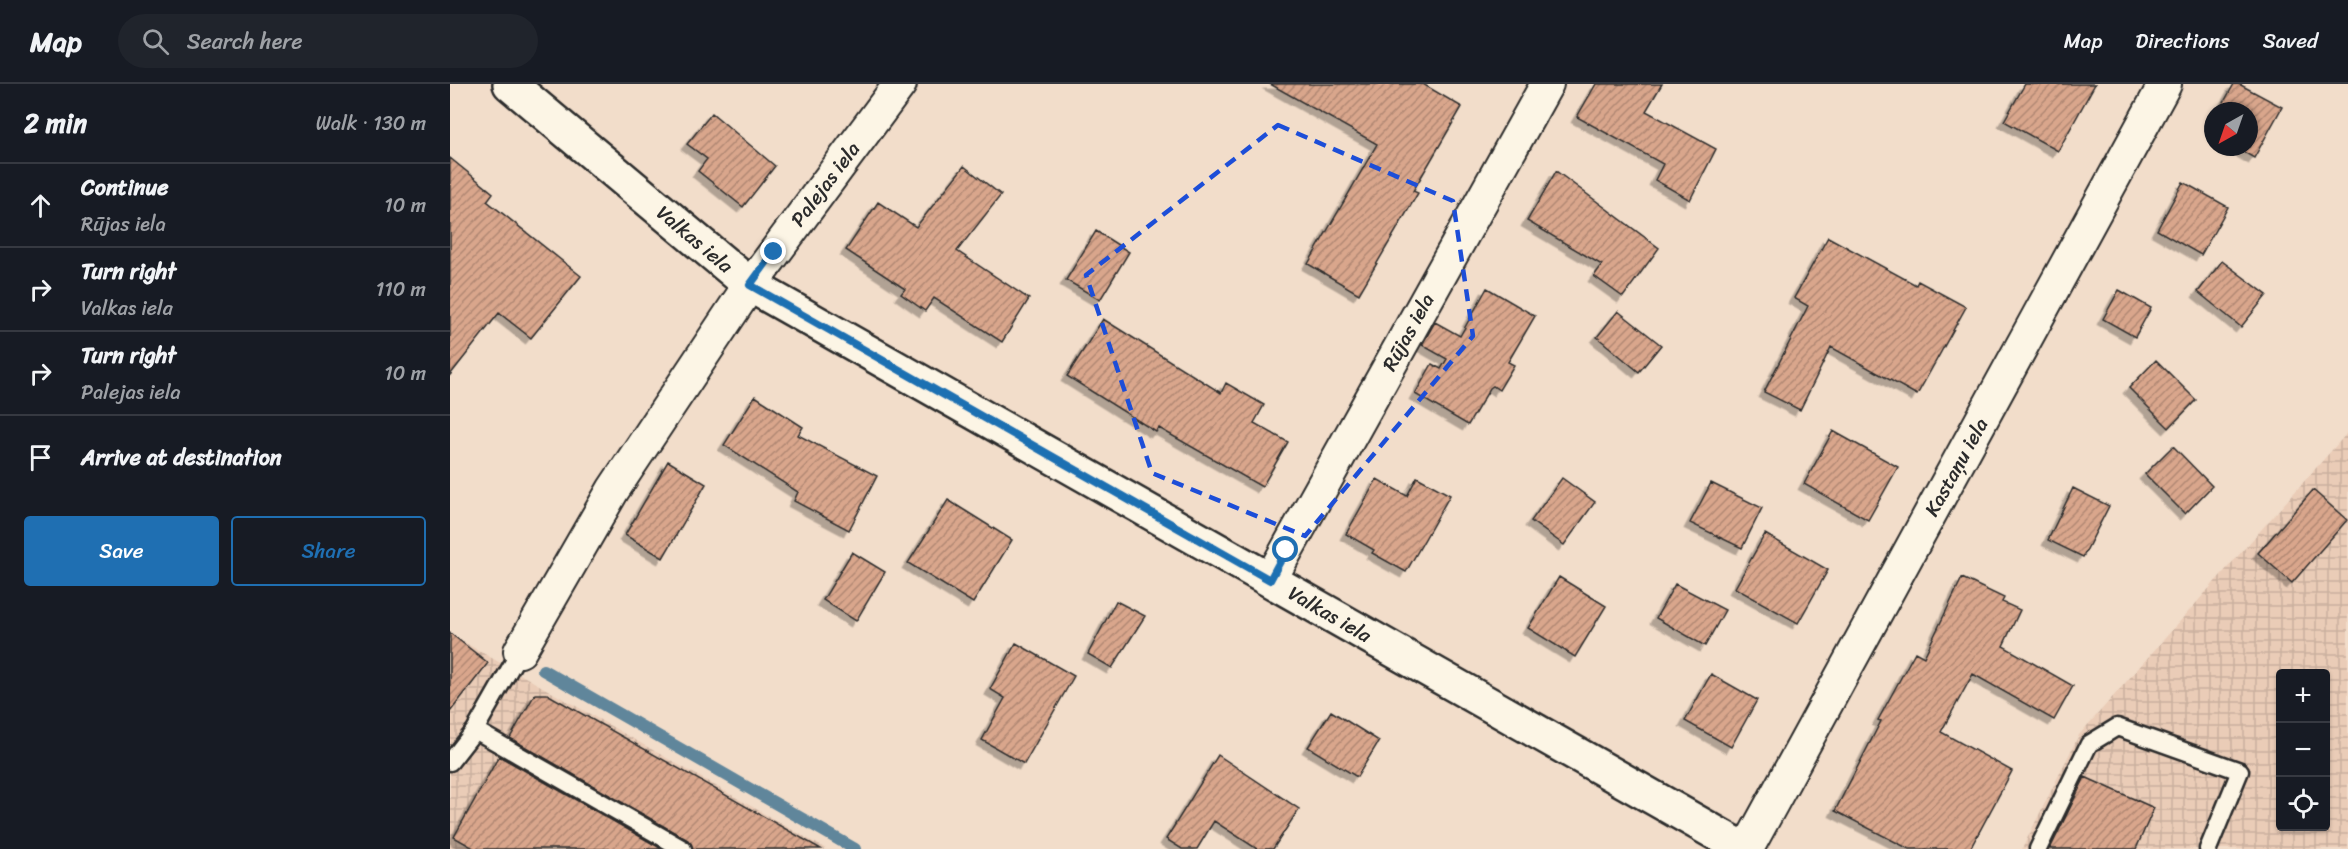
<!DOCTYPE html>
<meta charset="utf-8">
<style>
body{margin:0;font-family:Sriracha,sans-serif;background:#20242c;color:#f1f3f6}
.controls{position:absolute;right:18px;bottom:18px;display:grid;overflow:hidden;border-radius:6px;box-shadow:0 2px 4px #0004}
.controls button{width:54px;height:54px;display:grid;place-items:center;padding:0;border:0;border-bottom:2px solid #363941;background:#171b24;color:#f1f3f6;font:30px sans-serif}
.compass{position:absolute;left:1754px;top:18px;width:54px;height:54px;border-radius:50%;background:#171b24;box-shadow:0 2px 4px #0004;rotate:220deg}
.stop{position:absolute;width:18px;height:18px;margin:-14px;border:4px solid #1f6fb2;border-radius:50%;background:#fff}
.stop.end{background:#1f6fb2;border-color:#fff;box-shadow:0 2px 6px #0008}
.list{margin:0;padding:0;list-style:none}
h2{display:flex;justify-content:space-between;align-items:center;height:78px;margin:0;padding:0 24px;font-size:26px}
h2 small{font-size:20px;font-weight:400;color:#9ea1a6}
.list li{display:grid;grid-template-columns:39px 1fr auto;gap:18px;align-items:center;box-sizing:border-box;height:84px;padding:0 24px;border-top:2px solid #363941}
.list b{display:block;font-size:22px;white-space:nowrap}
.list p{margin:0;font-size:20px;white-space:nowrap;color:#9ea1a6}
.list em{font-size:20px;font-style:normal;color:#9ea1a6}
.actions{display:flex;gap:12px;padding:18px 24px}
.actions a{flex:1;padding:14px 0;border:2px solid #1f6fb2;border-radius:6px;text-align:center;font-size:21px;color:#1f6fb2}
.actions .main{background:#1f6fb2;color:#fff}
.icon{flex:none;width:33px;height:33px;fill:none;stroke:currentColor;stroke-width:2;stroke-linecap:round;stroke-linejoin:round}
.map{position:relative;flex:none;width:1898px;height:765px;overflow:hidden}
header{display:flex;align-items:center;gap:36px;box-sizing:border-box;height:84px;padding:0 30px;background:#171b24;border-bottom:2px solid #363941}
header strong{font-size:28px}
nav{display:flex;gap:33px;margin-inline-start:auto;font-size:21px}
.search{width:420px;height:54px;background:#20242c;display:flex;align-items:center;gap:15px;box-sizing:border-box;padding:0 21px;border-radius:33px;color:#9ea1a6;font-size:22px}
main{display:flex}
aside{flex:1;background:#171b24}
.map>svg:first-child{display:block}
.industrial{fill:url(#industrial-grid);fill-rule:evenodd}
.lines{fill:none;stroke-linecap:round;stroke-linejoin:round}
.stream{stroke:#61869b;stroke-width:12}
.building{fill:url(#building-hatch);stroke:#2b2b2b;stroke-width:1.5;filter:url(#shadow)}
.service-casing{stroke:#2b2b2b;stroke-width:21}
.minor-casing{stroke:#2b2b2b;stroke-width:36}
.secondary-casing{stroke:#2b2b2b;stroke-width:38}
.service{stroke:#fcf5e5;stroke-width:16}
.minor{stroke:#fcf5e5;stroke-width:32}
.secondary{stroke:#fcf5e5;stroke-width:33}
.route{stroke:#1f6fb2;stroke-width:8}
.marked{fill:none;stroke:#1d4ed8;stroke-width:4.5;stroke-dasharray:12 8;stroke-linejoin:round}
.labels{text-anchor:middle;stroke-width:5;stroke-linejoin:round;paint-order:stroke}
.street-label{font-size:20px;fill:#2b2b2b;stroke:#fcf5e5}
</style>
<header>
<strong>Map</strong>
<div class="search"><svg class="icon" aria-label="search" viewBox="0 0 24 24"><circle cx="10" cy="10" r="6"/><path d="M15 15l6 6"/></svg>Search here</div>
<nav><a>Map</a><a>Directions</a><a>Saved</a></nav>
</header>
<main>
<aside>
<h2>2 min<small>Walk · 130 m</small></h2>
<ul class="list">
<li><svg class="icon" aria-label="ahead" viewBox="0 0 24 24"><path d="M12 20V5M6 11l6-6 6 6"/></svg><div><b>Continue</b><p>Rūjas iela</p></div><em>10 m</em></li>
<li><svg class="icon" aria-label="right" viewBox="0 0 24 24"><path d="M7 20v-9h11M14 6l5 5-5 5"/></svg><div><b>Turn right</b><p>Valkas iela</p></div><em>110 m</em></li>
<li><svg class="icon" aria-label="right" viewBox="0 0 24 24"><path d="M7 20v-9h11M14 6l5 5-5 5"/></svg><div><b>Turn right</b><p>Palejas iela</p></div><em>10 m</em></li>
<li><svg class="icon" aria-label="arrive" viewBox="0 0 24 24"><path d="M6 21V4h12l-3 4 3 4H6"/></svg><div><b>Arrive at destination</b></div></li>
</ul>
<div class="actions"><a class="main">Save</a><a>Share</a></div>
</aside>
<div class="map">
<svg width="1898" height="765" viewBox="0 0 1898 765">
<defs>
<pattern id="industrial-grid" width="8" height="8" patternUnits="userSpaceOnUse" patternTransform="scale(1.5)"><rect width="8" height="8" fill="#eaccb7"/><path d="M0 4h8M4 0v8" fill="none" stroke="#c9af9e"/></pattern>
<pattern id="building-hatch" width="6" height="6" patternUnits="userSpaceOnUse" patternTransform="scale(1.5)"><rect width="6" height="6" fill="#d9a68c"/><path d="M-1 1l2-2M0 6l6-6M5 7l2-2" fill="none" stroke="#b08773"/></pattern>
<filter id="shadow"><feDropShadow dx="-5.5" dy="5.5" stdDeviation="0" flood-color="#0004"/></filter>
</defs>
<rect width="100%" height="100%" fill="#f2ddca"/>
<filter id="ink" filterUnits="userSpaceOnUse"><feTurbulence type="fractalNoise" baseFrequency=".0167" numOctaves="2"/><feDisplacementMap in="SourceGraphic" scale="12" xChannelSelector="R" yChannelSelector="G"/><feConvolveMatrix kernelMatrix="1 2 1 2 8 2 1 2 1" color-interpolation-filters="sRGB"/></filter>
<g filter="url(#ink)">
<path class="industrial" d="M 1898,348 L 1898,765 L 1572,765 L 1629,651 ZM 1830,590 L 1876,590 L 1876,742 L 1830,742 Z
M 5,553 L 376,765 L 0,765 L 0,559 Z"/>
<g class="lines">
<path class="stream" d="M 93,586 L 405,765"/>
</g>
<path class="building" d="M 820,0 L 973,0 L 1012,23 L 963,107 L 968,109 L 909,210 L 858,180 L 927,60 Z
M 1146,0 L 1212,0 L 1196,27 L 1266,65 L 1240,116 L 1205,96 L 1213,80 L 1127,33 Z
M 1575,0 L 1645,0 L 1608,67 L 1554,37 Z
M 1784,0 L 1789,0 L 1832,23 L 1804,74 L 1785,63 L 1799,63 L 1799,27 L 1769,27 Z
M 262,29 L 325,82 L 293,123 L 248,87 L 257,75 L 237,60 Z
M 0,74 L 43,109 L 37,117 L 131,192 L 81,254 L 49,229 L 0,291 Z
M 514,82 L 551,111 L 507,167 L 579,215 L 552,258 L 484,214 L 475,227 L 451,210 L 455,205 L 396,166 L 428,118 L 466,143 Z
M 1106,87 L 1209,164 L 1173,213 L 1144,192 L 1152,181 L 1077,137 Z
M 1733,98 L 1778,123 L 1751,171 L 1707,146 Z
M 646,147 L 679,168 L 650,216 L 616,196 Z
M 1378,153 L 1466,201 L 1468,197 L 1516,223 L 1467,311 L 1381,263 L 1350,326 L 1314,308 L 1358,222 L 1344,214 Z
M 1772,177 L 1817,211 L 1791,243 L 1748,208 Z
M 1037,204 L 1085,232 L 1058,278 L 1064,281 L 1049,306 L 1043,302 L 1040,304 L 1018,341 L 965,310 L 982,280 L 991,285 L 997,275 L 972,261 L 985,238 L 1010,252 Z
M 1669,206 L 1701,224 L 1685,253 L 1653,235 Z
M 1168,227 L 1211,261 L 1189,288 L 1147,253 Z
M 653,235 L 771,309 L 776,299 L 814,321 L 804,339 L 838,358 L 812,403 L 709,344 L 706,348 L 617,292 Z
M 1706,276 L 1746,316 L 1719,344 L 1679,304 Z
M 305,312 L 353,343 L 348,351 L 427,392 L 399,446 L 344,417 L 348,408 L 274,361 Z
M 1383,347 L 1448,383 L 1418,436 L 1354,400 Z
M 1723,362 L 1762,402 L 1735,430 L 1695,390 Z
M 218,377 L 256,400 L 213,474 L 175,451 Z
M 967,393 L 1000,411 L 956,488 L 922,469 L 924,466 L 896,450 L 927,395 L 957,412 Z
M 1112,394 L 1145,418 L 1114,461 L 1081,437 Z
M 1261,399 L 1312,424 L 1292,464 L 1240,439 Z
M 1623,404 L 1659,422 L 1633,473 L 1598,456 Z
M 1863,406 L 1897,436 L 1842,499 L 1808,469 Z
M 498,416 L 562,456 L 523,519 L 458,479 Z
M 1315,450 L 1378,486 L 1348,539 L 1285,504 Z
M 402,468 L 435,488 L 406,537 L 373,516 Z
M 1109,493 L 1156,522 L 1125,573 L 1078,544 Z
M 1512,494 L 1554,514 L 1552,518 L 1570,526 L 1553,562 L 1623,602 L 1604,636 L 1523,590 L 1491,648 L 1562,687 L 1520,765 L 1459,765 L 1385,727 L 1431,637 L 1428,636 L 1465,568 L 1474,573 Z
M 1225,500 L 1275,526 L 1255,562 L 1206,534 Z
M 666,517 L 695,532 L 662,584 L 638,570 Z
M 0,549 L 38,579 L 0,628 Z
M 566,559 L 624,592 L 574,680 L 532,656 L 555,614 L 540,605 Z
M 1261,590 L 1307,616 L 1281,663 L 1235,637 Z
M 85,610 L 97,610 L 371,765 L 243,765 L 238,756 L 60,654 Z
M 881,627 L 929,657 L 907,693 L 858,663 Z
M 768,671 L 849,725 L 823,765 L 807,765 L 764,737 L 747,765 L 732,765 L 716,755 Z
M 49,672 L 212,765 L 25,765 L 4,753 Z
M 1635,693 L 1704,724 L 1686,765 L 1600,765 Z"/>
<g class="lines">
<g class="service-casing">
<path id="service" d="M 25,646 L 233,765
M 0,678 L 25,646 L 70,567
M 1588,765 L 1639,660 L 1667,643 L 1790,687 L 1758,765"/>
</g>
<g class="minor-casing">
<path id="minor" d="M 820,496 L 1097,0
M 70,567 L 163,406 L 291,214 L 450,0
M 1297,765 L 1715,0"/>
</g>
<g class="secondary-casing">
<path id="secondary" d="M 60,0 L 300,201 L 1294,765"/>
</g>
<use href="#service" class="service"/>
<use href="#minor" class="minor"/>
<use href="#secondary" class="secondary"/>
</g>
</g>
<g class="lines" filter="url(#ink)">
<path class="route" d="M 324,168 L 300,201 L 820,496 L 836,466"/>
</g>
<path class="marked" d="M 828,41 L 1003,117 L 1023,252 L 855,452 L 702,389 L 636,191 Z"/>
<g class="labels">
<g class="street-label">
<text transform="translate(375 100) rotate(-53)" y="7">Palejas iela</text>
<text transform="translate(245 155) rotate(40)" y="7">Valkas iela</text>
<text transform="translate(958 248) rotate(-61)" y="7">Rūjas iela</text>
<text transform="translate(1506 383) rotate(-61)" y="7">Kastaņu iela</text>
<text transform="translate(880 530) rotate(30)" y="7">Valkas iela</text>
</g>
</g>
</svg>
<div class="controls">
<button>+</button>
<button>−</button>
<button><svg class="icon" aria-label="locate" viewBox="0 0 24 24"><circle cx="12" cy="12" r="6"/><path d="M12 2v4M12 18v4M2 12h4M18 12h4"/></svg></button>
</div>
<svg class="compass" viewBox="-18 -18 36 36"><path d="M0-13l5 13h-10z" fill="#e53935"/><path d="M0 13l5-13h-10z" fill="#9ea1a6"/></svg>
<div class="stop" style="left:836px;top:466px"></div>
<div class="stop end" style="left:324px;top:168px"></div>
</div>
</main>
